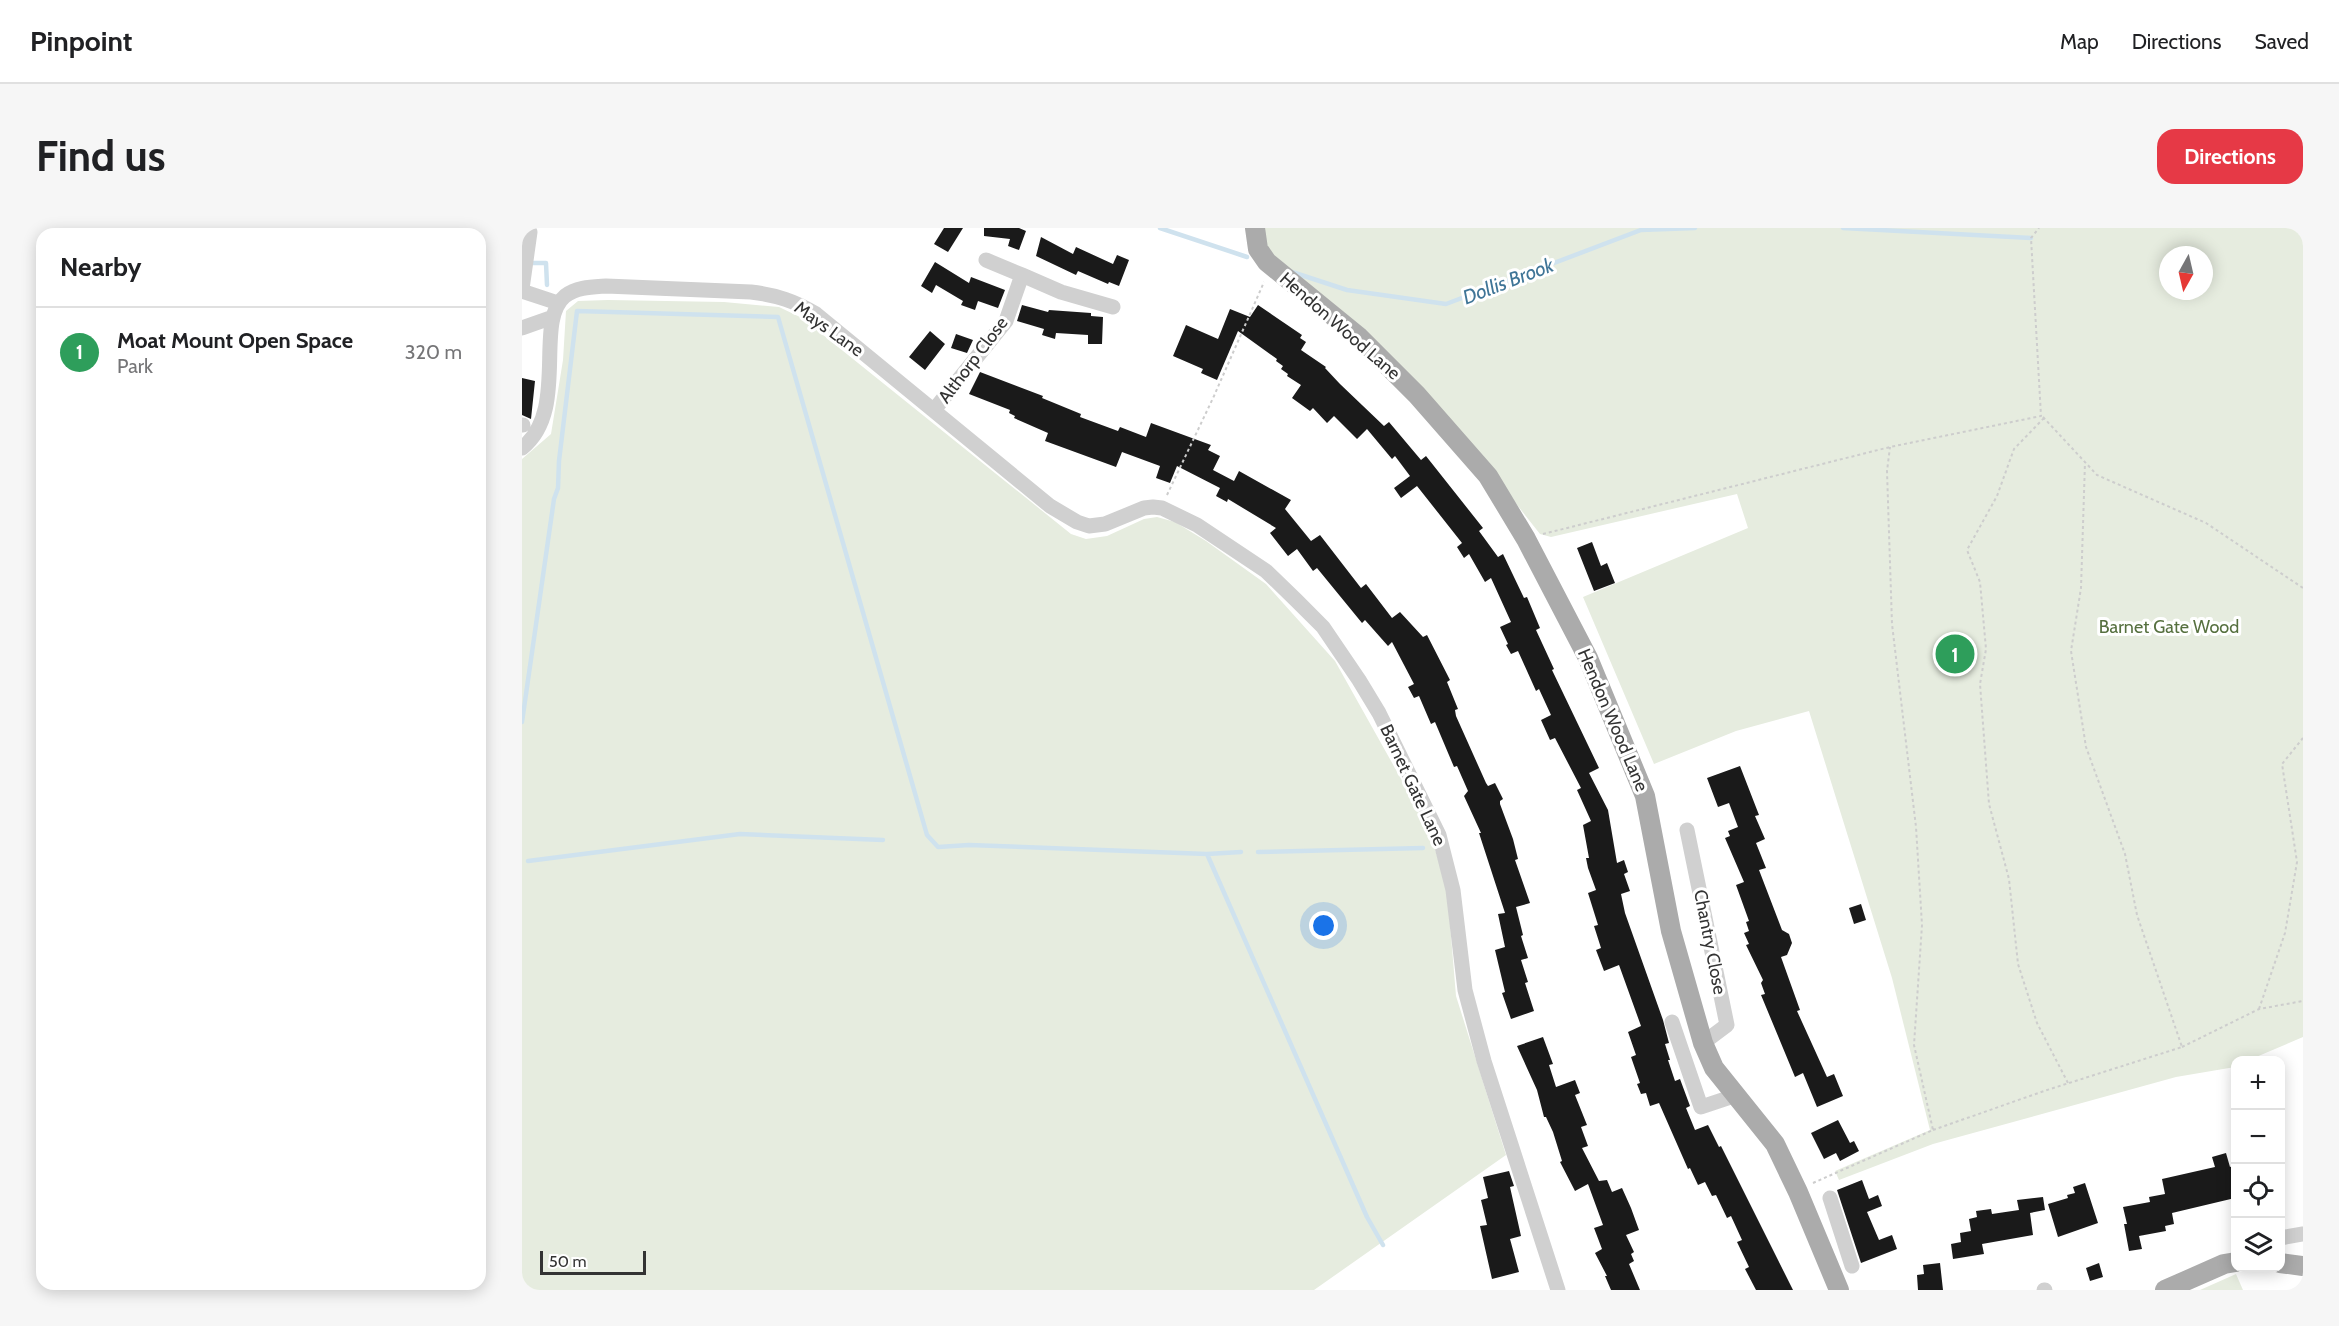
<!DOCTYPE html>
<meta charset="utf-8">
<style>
body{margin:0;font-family:Cabin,sans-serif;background:#f6f6f6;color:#202124}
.controls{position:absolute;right:18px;bottom:18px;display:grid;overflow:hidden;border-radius:12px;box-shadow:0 3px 15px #0003}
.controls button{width:54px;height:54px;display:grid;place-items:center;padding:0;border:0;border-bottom:2px solid #e0e0e0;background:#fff;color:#202124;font:30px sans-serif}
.compass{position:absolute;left:1637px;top:18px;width:54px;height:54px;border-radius:50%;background:#fff;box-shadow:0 3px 15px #0003;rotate:188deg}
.scale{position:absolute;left:18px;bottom:15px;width:106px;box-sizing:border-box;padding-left:6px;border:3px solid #333;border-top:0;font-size:16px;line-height:21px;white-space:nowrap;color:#333;-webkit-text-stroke:4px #fff;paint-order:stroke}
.you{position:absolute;left:802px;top:698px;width:21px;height:21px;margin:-15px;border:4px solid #fff;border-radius:50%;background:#1a73e8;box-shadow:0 0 0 9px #1a73e833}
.badge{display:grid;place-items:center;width:39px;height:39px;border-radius:50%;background:#e63946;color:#fff;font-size:20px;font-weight:700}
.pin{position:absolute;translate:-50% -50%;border:3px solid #fff;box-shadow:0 2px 6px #0006}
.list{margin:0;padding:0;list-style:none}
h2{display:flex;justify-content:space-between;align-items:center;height:78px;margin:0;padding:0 24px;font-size:26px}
h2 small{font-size:20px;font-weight:400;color:#757577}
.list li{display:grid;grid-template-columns:39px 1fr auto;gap:18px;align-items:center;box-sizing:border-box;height:90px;padding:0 24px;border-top:2px solid #e0e0e0}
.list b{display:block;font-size:22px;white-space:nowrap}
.list p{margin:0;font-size:20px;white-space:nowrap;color:#757577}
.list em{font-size:20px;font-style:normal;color:#757577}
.icon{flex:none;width:33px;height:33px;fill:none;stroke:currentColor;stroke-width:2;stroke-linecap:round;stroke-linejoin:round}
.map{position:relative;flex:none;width:1781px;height:1062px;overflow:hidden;border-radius:18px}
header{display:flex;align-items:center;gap:36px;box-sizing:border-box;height:84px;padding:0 30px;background:#fff;border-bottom:2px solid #e0e0e0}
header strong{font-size:28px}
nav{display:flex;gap:33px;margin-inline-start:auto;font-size:21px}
.intro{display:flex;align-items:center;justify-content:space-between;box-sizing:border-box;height:144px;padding:0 36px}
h1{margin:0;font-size:42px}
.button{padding:15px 27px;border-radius:18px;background:#e63946;color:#fff;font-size:21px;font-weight:700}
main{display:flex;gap:36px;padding:0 36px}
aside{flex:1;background:#fff;border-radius:18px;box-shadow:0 3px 15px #0003}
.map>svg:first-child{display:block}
.green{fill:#e6ecdf;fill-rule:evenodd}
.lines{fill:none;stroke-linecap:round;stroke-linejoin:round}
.stream{stroke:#cfe2ee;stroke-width:4.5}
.building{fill:#1a1a1a}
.path{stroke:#cdcdcd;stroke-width:2;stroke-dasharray:3 3;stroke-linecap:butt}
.minor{stroke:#d0d0d0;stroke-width:15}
.major{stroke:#ababab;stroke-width:20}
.labels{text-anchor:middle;stroke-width:6;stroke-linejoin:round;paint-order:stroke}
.street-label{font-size:18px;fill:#333;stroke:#fff}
.park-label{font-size:18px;fill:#56703f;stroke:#fff}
.water-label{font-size:20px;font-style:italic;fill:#3f7597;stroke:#fff}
</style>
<header>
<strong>Pinpoint</strong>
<nav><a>Map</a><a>Directions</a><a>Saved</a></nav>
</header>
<div class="intro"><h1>Find us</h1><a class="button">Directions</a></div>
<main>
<aside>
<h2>Nearby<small></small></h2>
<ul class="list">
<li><span class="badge" style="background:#2e9e5b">1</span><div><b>Moat Mount Open Space</b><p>Park</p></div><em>320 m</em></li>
</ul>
</aside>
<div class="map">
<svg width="1781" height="1062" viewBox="0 0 1781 1062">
<rect width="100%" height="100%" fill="#fff"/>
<path class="green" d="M 733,0 L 1781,0 L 1781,809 L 1727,832 L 1714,832 L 1713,839 L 1654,849 L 1411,916 L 1317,952 L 1313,943 L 1408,902 L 1370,750 L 1287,483 L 1214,503 L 1132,536 L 1061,369 L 1226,300 L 1215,266 L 1029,309 L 1018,306 L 970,245 L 745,34 ZM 1646,27 L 1682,27 L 1682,63 L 1646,63 Z
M 86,72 L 202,74 L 257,79 L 280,90 L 549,306 L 564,311 L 585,308 L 622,291 L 635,289 L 653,294 L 684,313 L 744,356 L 813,433 L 906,599 L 925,660 L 934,768 L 984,927 L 792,1062 L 0,1062 L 0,231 L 29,206 L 41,132 L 44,83 L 56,73 Z
M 1714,1046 L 1721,1062 L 1678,1062 Z"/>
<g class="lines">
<path class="stream" d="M 638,0 L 725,29
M 1321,0 L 1509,10
M 7,35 L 24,35 L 25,57
M 770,44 L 825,62 L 924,76 L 1119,2 L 1173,0
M 0,494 L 32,271 L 36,260 L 37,233 L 55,83 L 256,89 L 405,607 L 416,619 L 447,617 L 685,626 L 845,989 L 861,1017
M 736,624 L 901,620
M 685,626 L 719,624
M 6,633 L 218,606 L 361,612"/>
</g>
<path class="building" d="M 422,0 L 441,0 L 426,24 L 412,16 Z
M 462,0 L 497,0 L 504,3 L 497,22 L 486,18 L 488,11 L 462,8 Z
M 519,9 L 551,26 L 554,19 L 591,36 L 595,27 L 607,32 L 597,58 L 587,54 L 586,56 L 556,43 L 554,47 L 514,28 Z
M 413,34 L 447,55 L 449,49 L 483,62 L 476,80 L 456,73 L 453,82 L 439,77 L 441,73 L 414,57 L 410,65 L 399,58 Z
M 500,77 L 526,84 L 527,82 L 569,85 L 569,88 L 581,89 L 580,116 L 566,116 L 566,107 L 534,105 L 533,111 L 520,107 L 522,101 L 495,93 Z
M 736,77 L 780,107 L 778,110 L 784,114 L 779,122 L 804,139 L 803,140 L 818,156 L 862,198 L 867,194 L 899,232 L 904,228 L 961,300 L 957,303 L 976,329 L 981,326 L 1002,370 L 1005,369 L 1018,400 L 1014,402 L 1032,441 L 1030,442 L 1077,540 L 1067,545 L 1086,582 L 1095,635 L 1102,632 L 1106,644 L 1102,646 L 1108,663 L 1099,666 L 1103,685 L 1141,792 L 1147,815 L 1143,816 L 1148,832 L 1146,832 L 1153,853 L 1158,851 L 1168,878 L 1164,880 L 1173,902 L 1186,897 L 1197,919 L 1199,918 L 1271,1062 L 1234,1062 L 1223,1041 L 1227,1039 L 1215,1014 L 1220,1012 L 1209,988 L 1205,990 L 1194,967 L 1190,968 L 1183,954 L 1176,957 L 1168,940 L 1166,941 L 1137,875 L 1128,878 L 1124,865 L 1119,866 L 1115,856 L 1118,855 L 1109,829 L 1114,827 L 1106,804 L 1119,798 L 1097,737 L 1082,743 L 1074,722 L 1079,720 L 1072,698 L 1076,697 L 1066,665 L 1074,662 L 1066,640 L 1064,630 L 1067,630 L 1061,597 L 1069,593 L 1055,562 L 1059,560 L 1033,510 L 1028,512 L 1019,492 L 1029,487 L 1017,461 L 1014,463 L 996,423 L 989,426 L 984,417 L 986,416 L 978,399 L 989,394 L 969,350 L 963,354 L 947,326 L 942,330 L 935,319 L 940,315 L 895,258 L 879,270 L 872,260 L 888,248 L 873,228 L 870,231 L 845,201 L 835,211 L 812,188 L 805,195 L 791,180 L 788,183 L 770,170 L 779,157 L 765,148 L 766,146 L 759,141 L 761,138 L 754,133 L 755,131 L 716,103 L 695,152 L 679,145 L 681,141 L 651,128 L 664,97 L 696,111 L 708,81 L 728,89 Z
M 408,103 L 423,116 L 403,142 L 387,129 Z
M 434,106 L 451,112 L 445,125 L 429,120 Z
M 458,144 L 521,168 L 520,170 L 559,186 L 558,189 L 596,203 L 598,199 L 624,209 L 629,195 L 689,217 L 686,222 L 698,228 L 691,242 L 712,253 L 717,243 L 769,272 L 763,281 L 789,313 L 798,307 L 839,360 L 844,356 L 870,390 L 878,384 L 901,409 L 905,407 L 928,452 L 925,454 L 936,481 L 933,482 L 934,488 L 964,555 L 966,558 L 973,555 L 981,571 L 978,573 L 978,576 L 991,611 L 996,631 L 993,632 L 1008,675 L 994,679 L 1001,707 L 999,708 L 1006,730 L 999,732 L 1006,754 L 1003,755 L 1012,783 L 989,791 L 980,765 L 983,764 L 973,722 L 983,719 L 976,686 L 983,685 L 957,605 L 959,605 L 942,568 L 946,563 L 935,538 L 932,539 L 913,494 L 909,496 L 897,468 L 892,470 L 886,459 L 892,456 L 870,414 L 866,418 L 843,392 L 840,395 L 795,340 L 791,343 L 775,321 L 766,328 L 748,305 L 754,300 L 706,271 L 705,274 L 694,268 L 698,260 L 655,238 L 648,255 L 634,250 L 638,238 L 600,224 L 594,239 L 523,213 L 526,205 L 492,190 L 493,188 L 487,185 L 488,182 L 447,166 Z
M 0,150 L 13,153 L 9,191 L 0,187 Z
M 1070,314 L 1079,338 L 1085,335 L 1093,355 L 1072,363 L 1055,320 Z
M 1218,538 L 1237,587 L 1233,588 L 1243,611 L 1234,615 L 1244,640 L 1237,642 L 1260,702 L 1267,706 L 1270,715 L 1265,727 L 1259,729 L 1278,782 L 1275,783 L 1305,849 L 1312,846 L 1321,868 L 1295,879 L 1281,845 L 1273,849 L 1239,767 L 1243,766 L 1239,755 L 1241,752 L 1224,717 L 1227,716 L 1222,705 L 1227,703 L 1224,694 L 1227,693 L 1214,657 L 1222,654 L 1203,610 L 1208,608 L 1206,603 L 1216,599 L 1207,575 L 1196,579 L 1185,550 Z
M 1339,676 L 1344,692 L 1332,696 L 1327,680 Z
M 1021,809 L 1031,836 L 1027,837 L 1034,859 L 1053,852 L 1058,865 L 1053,867 L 1065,897 L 1059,899 L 1066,918 L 1060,920 L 1077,953 L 1085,952 L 1090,964 L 1100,960 L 1109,980 L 1117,1002 L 1104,1007 L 1112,1024 L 1109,1026 L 1112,1033 L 1107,1036 L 1118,1062 L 1089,1062 L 1083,1048 L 1085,1048 L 1073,1025 L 1080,1021 L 1072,1000 L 1081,997 L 1066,956 L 1053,963 L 1038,934 L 1040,933 L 1031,904 L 1024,889 L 1022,889 L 1015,862 L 995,818 Z
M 1316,892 L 1328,915 L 1332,913 L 1337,923 L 1318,933 L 1314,925 L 1302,931 L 1289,905 Z
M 1704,925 L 1708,939 L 1713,937 L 1713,970 L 1650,985 L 1652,996 L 1643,998 L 1644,1003 L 1617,1008 L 1620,1021 L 1607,1023 L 1602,996 L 1605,996 L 1601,979 L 1628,974 L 1627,969 L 1643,966 L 1640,951 L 1693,939 L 1690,929 Z
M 987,943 L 992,958 L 988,959 L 999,1008 L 988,1011 L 997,1044 L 970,1051 L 958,998 L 965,997 L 959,972 L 966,970 L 961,949 Z
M 1340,952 L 1347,971 L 1356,967 L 1360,978 L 1345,984 L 1357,1012 L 1370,1007 L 1375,1021 L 1339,1035 L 1315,962 Z
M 1563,955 L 1576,995 L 1536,1009 L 1526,976 L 1546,970 L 1545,967 L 1553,965 L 1551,959 Z
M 1521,969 L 1523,982 L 1508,985 L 1511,1007 L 1460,1016 L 1462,1026 L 1431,1031 L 1429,1016 L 1439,1014 L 1438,1005 L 1449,1003 L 1447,991 L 1455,989 L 1454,983 L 1469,981 L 1470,986 L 1497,982 L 1495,972 Z
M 1418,1035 L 1421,1062 L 1396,1062 L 1395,1047 L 1402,1046 L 1401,1037 Z
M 1577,1035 L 1581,1049 L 1568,1053 L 1564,1040 Z"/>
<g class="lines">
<path class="path" d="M 1521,189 L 1575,247 L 1684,295 L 1781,360
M 1522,190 L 1492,221 L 1475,268 L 1445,322 L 1458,354 L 1464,421 L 1458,456 L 1467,576 L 1487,651 L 1496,736 L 1515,795 L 1546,855
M 645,267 L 692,168 L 742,54
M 1021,306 L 1368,219 L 1519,188 L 1509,10 L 1517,0
M 1737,781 L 1763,705 L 1775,634 L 1760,536 L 1781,510
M 1660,819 L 1737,781 L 1781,773
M 1411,902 L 1522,863 L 1660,819 L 1615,687 L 1603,626 L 1564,519 L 1549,423 L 1559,360 L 1563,234
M 1291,955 L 1411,902 L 1392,817 L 1400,697 L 1394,599 L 1370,396 L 1365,243 L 1368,219"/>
<path class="minor" d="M 500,47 L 539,64 L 591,79
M 0,61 L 8,4
M 0,63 L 36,75
M 0,100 L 31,89
M 412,182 L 484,93 L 500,47 L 464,32
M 0,197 L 1,197
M 0,220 C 48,182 11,94 43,68 C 55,59 70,59 84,58 L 229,64 C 254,67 273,73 294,86 L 528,278 L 555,294 L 567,298 L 583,296 L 622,280 L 631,279 L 640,280 L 675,297 L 744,343 L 774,372 L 801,399 L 837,452 L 857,485 L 917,607 L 931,662 L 943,762 L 962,833 L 1036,1062
M 1165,602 L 1205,797 L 1181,815
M 1150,794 L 1179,879 L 1215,867
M 1308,970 L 1330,1038
M 1758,1010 L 1781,1006
M 1522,1062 L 1523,1062"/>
<path class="major" d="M 733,0 L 736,21 L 745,34 L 837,109 L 895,167 L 966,248 L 1004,311 L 1066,430 L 1123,568 L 1149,703 L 1181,815 L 1192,840 L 1253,916 L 1276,964 L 1317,1062
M 1758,1035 L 1781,1038
M 1643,1062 L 1702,1036 L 1714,1034"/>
</g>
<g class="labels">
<g class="street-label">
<text transform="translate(818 98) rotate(41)" y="6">Hendon Wood Lane</text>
<text transform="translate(307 101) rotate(36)" y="6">Mays Lane</text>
<text transform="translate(451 132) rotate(-53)" y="6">Althorp Close</text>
<text transform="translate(1091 492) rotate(67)" y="6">Hendon Wood Lane</text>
<text transform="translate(891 557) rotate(65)" y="6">Barnet Gate Lane</text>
<text transform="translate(1188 714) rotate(79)" y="6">Chantry Close</text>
</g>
<g class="park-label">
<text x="1647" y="405">Barnet Gate Wood</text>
</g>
<g class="water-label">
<text transform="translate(986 53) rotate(-21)" y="7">Dollis Brook</text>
</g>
</g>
</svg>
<div class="controls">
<button>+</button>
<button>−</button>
<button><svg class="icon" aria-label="locate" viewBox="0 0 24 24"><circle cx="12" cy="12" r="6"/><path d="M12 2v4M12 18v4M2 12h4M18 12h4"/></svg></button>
<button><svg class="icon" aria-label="layers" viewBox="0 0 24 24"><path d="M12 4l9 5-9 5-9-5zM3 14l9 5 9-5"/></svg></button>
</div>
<svg class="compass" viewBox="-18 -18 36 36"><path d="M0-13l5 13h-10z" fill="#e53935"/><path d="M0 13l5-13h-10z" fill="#757577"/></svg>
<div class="scale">50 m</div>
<div class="you"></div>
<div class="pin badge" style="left:1433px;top:426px;background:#2e9e5b">1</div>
</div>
</main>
